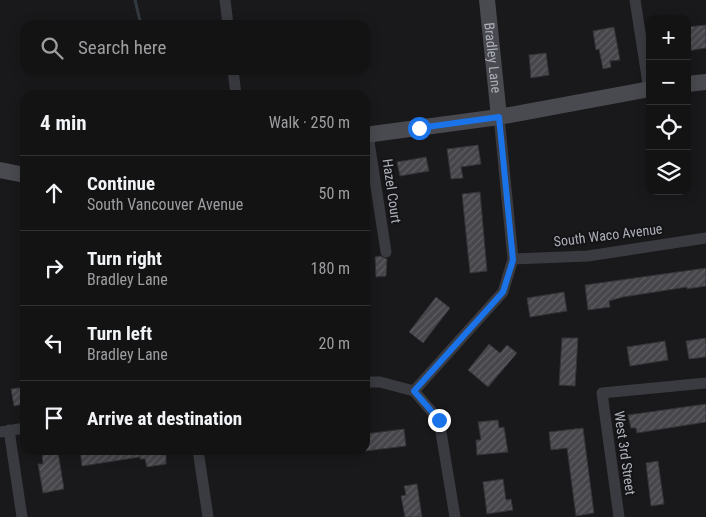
<!DOCTYPE html>
<meta charset="utf-8">
<style>
body{margin:0;font-family:"Roboto Condensed",sans-serif;background:#202022;color:#f1f3f6}
.controls{position:absolute;right:15px;top:15px;display:grid;overflow:hidden;border-radius:10px;box-shadow:0 2px 12px #0003}
.controls button{width:45px;height:45px;display:grid;place-items:center;padding:0;border:0;border-bottom:1px solid #323234;background:#131314;color:#f1f3f6;font:25px sans-serif}
.stop{position:absolute;width:15px;height:15px;margin:-11px;border:4px solid #1a73e8;border-radius:50%;background:#fff}
.stop.end{background:#1a73e8;border-color:#fff;box-shadow:0 1px 5px #0008}
.list{margin:0;padding:0;list-style:none}
h2{display:flex;justify-content:space-between;align-items:center;height:65px;margin:0;padding:0 20px;font-size:21px}
h2 small{font-size:16px;font-weight:400;color:#9d9ea0}
.list li{display:grid;grid-template-columns:32px 1fr auto;gap:15px;align-items:center;box-sizing:border-box;height:75px;padding:0 20px;border-top:1px solid #323234}
.list b{display:block;font-size:19px;white-space:nowrap}
.list p{margin:0;font-size:16px;white-space:nowrap;color:#9d9ea0}
.list em{font-size:16px;font-style:normal;color:#9d9ea0}
.icon{flex:none;width:28px;height:28px;fill:none;stroke:currentColor;stroke-width:2;stroke-linecap:round;stroke-linejoin:round}
.map{position:relative;flex:none;width:706px;height:517px;overflow:hidden}
.search{position:absolute;background:#131314;box-shadow:0 2px 12px #0003;left:20px;top:20px;width:350px;height:55px;display:flex;align-items:center;gap:12px;box-sizing:border-box;padding:0 18px;border-radius:15px;color:#9d9ea0;font-size:19px}
.panel{position:absolute;background:#131314;box-shadow:0 2px 12px #0003;left:20px;top:90px;width:350px;height:365px;border-radius:15px}
.map>svg:first-child{display:block}
.lines{fill:none;stroke-linecap:round;stroke-linejoin:round}
.stream{stroke:#323940;stroke-width:3}
.building{fill:url(#building-hatch);stroke:#343337}
.street{stroke:#3a3b40;stroke-width:11}
.secondary{stroke:#494a4f;stroke-width:16}
.route{stroke:#1a73e8;stroke-width:6}
.labels{text-anchor:middle;stroke-width:4;stroke-linejoin:round;paint-order:stroke}
.street-label{font-size:14px;fill:#adb0b9;stroke:#141416}
</style>
<div class="map">
<svg width="706" height="517" viewBox="0 0 706 517">
<defs>
<pattern id="building-hatch" width="6" height="6" patternUnits="userSpaceOnUse" patternTransform="scale(1.25)"><rect width="6" height="6" fill="#46464b"/><path d="M-1 1l2-2M0 6l6-6M5 7l2-2" fill="none" stroke="#5e5e63"/></pattern>
</defs>
<rect width="100%" height="100%" fill="#19191b"/>
<g class="lines">
<path class="stream" d="M 135,0 L 141,25
M 150,70 L 150,72"/>
</g>
<path class="building" d="M 706,25 L 706,48 L 687,51 L 687,27 Z
M 614,27 L 620,60 L 610,61 L 611,67 L 603,69 L 599,49 L 596,50 L 593,31 Z
M 546,53 L 549,75 L 531,78 L 529,55 Z
M 478,145 L 481,164 L 461,167 L 463,178 L 451,179 L 447,149 Z
M 426,157 L 429,171 L 400,176 L 397,162 Z
M 480,192 L 487,271 L 470,273 L 462,194 Z
M 380,256 L 387,259 L 386,276 L 376,277 L 375,257 Z
M 706,268 L 706,286 L 687,289 L 687,287 L 623,297 L 609,301 L 610,307 L 588,310 L 585,285 Z
M 564,292 L 567,311 L 530,317 L 527,298 Z
M 436,297 L 450,308 L 423,343 L 409,332 Z
M 562,338 L 578,338 L 575,386 L 559,385 Z
M 706,338 L 706,357 L 689,359 L 686,341 Z
M 665,341 L 668,360 L 630,366 L 627,347 Z
M 489,344 L 500,353 L 507,345 L 517,353 L 488,387 L 468,370 Z
M 25,387 L 25,404 L 14,406 L 11,389 Z
M 706,404 L 706,422 L 637,433 L 636,428 L 631,428 L 628,415 Z
M 498,420 L 499,428 L 504,427 L 508,452 L 477,455 L 476,440 L 481,440 L 478,422 Z
M 583,428 L 594,513 L 576,516 L 567,448 L 551,450 L 549,432 Z
M 404,429 L 406,446 L 365,451 L 365,434 Z
M 80,450 L 166,450 L 166,464 L 147,467 L 145,459 L 140,459 L 140,457 L 82,466 Z
M 58,452 L 64,489 L 43,493 L 38,464 L 43,464 L 42,455 Z
M 658,461 L 664,504 L 651,506 L 646,463 Z
M 503,479 L 506,500 L 511,499 L 513,510 L 487,514 L 483,482 Z
M 417,484 L 422,517 L 405,517 L 401,496 L 406,495 L 404,486 Z"/>
<g class="lines">
<path class="street" d="M 225,0 L 228,25
M 635,0 L 649,90
M 233,70 L 236,95
M 368,135 L 386,252
M 513,259 L 588,256 L 706,238
M 365,382 L 380,382 L 414,391
M 414,391 L 503,292 L 513,259 L 499,117
M 414,391 L 439,420 L 455,517
M 9,430 L 22,517
M 0,432 L 25,428
M 198,450 L 208,517
M 619,517 L 602,393 L 706,383"/>
<g class="secondary">
<path id="s1" d="M 487,0 L 499,117"/>
<path d="M 687,84 L 706,82"/>
<path d="M 365,135 L 499,117 L 650,89"/>
<path d="M 0,170 L 25,175"/>
</g>
</g>
<g class="lines">
<path class="route" d="M 419,128 L 499,117 L 513,260 L 503,292 L 414,391 L 439,420"/>
</g>
<g class="labels">
<g class="street-label">
<text dy="5" stroke="none"><textPath href="#s1" startOffset="58">Bradley Lane</textPath></text>
<text transform="translate(392 191) rotate(82)" y="5">Hazel Court</text>
<text transform="translate(608 235) rotate(-7)" y="5">South Waco Avenue</text>
<text transform="translate(625 453) rotate(82)" y="5">West 3rd Street</text>
</g>
</g>
</svg>
<div class="controls">
<button>+</button>
<button>−</button>
<button><svg class="icon" aria-label="locate" viewBox="0 0 24 24"><circle cx="12" cy="12" r="6"/><path d="M12 2v4M12 18v4M2 12h4M18 12h4"/></svg></button>
<button><svg class="icon" aria-label="layers" viewBox="0 0 24 24"><path d="M12 4l9 5-9 5-9-5zM3 14l9 5 9-5"/></svg></button>
</div>
<div class="stop" style="left:419px;top:128px"></div>
<div class="stop end" style="left:439px;top:420px"></div>
<div class="search"><svg class="icon" aria-label="search" viewBox="0 0 24 24"><circle cx="10" cy="10" r="6"/><path d="M15 15l6 6"/></svg>Search here</div>
<section class="panel">
<h2>4 min<small>Walk · 250 m</small></h2>
<ul class="list">
<li><svg class="icon" aria-label="ahead" viewBox="0 0 24 24"><path d="M12 20V5M6 11l6-6 6 6"/></svg><div><b>Continue</b><p>South Vancouver Avenue</p></div><em>50 m</em></li>
<li><svg class="icon" aria-label="right" viewBox="0 0 24 24"><path d="M7 20v-9h11M14 6l5 5-5 5"/></svg><div><b>Turn right</b><p>Bradley Lane</p></div><em>180 m</em></li>
<li><svg class="icon" aria-label="left" viewBox="0 0 24 24"><path d="M17 20v-9H6M10 6l-5 5 5 5"/></svg><div><b>Turn left</b><p>Bradley Lane</p></div><em>20 m</em></li>
<li><svg class="icon" aria-label="arrive" viewBox="0 0 24 24"><path d="M6 21V4h12l-3 4 3 4H6"/></svg><div><b>Arrive at destination</b></div></li>
</ul>
</section>
</div>
